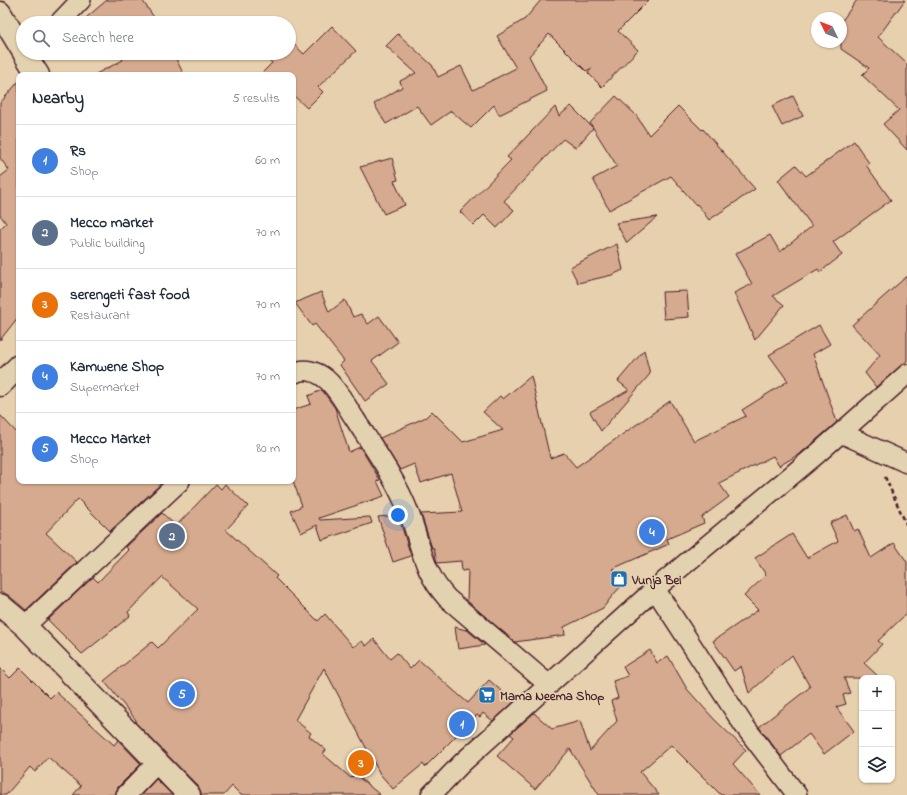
<!DOCTYPE html>
<meta charset="utf-8">
<style>
body{margin:0;font-family:"Indie Flower",sans-serif;background:#f6f6f7;color:#1f2937}
.controls{position:absolute;right:12px;bottom:12px;display:grid;overflow:hidden;border-radius:8px;box-shadow:0 1px 3px #0004}
.controls button{width:36px;height:36px;display:grid;place-items:center;padding:0;border:0;border-bottom:1px solid #e0e1e3;background:#fff;color:#1f2937;font:20px sans-serif}
.compass{position:absolute;left:811px;top:12px;width:36px;height:36px;border-radius:50%;background:#fff;box-shadow:0 1px 3px #0004;rotate:313deg}
.you{position:absolute;left:398px;top:515px;width:14px;height:14px;margin:-10px;border:3px solid #fff;border-radius:50%;background:#1a73e8;box-shadow:0 0 0 6px #1a73e833}
.badge{display:grid;place-items:center;width:26px;height:26px;border-radius:50%;background:#1f6fb2;color:#fff;font-size:13px;font-weight:700}
.pin{position:absolute;translate:-50% -50%;border:2px solid #fff;box-shadow:0 1px 4px #0006}
.list{margin:0;padding:0;list-style:none}
h2{display:flex;justify-content:space-between;align-items:center;height:52px;margin:0;padding:0 16px;font-size:17px}
h2 small{font-size:13px;font-weight:400;color:#747a83}
.list li{display:grid;grid-template-columns:26px 1fr auto;gap:12px;align-items:center;box-sizing:border-box;height:72px;padding:0 16px;border-top:1px solid #e0e1e3}
.list b{display:block;font-size:15px;white-space:nowrap}
.list p{margin:0;font-size:13px;white-space:nowrap;color:#747a83}
.list em{font-size:13px;font-style:normal;color:#747a83}
.icon{flex:none;width:22px;height:22px;fill:none;stroke:currentColor;stroke-width:2;stroke-linecap:round;stroke-linejoin:round}
.map{position:relative;flex:none;width:907px;height:795px;overflow:hidden}
.search{position:absolute;background:#fff;box-shadow:0 1px 3px #0004;left:16px;top:16px;width:280px;height:44px;display:flex;align-items:center;gap:10px;box-sizing:border-box;padding:0 14px;border-radius:22px;color:#747a83;font-size:15px}
.panel{position:absolute;background:#fff;box-shadow:0 1px 3px #0004;left:16px;top:72px;width:280px;height:412px;border-radius:8px}
.map>svg:first-child{display:block}
.building{fill:#d6aa8e;stroke:#4a1f2b}
.lines{fill:none;stroke-linecap:round;stroke-linejoin:round}
.minor-casing{stroke:#4a1f2b;stroke-width:22}
.tertiary-casing{stroke:#4a1f2b;stroke-width:25}
.path{stroke:#4a1f2b;stroke-width:2.5;stroke-dasharray:4 3;stroke-linecap:butt}
.minor{stroke:#e3d2af;stroke-width:19}
.tertiary{stroke:#e3d2af;stroke-width:22}
.labels{text-anchor:middle;stroke-width:3.5;stroke-linejoin:round;paint-order:stroke}
.poi-label{font-size:13px;font-weight:bold;fill:#4a1f2b;stroke:#e3d2af;text-anchor:start}
</style>
<div class="map">
<svg width="907" height="795" viewBox="0 0 907 795">
<rect width="100%" height="100%" fill="#e7d0ad"/>
<filter id="ink" filterUnits="userSpaceOnUse"><feTurbulence type="fractalNoise" baseFrequency=".025" numOctaves="2"/><feDisplacementMap in="SourceGraphic" scale="8" xChannelSelector="R" yChannelSelector="G"/><feConvolveMatrix kernelMatrix="1 2 1 2 8 2 1 2 1" color-interpolation-filters="sRGB"/></filter>
<g filter="url(#ink)">
<path class="building" d="M 107,0 L 142,0 L 158,23 L 80,23 Z
M 541,0 L 649,0 L 618,31 L 638,50 L 602,87 L 588,73 L 592,68 L 586,71 L 549,34 L 529,56 L 547,91 L 499,115 L 494,105 L 471,128 L 451,111 L 431,125 L 417,106 L 386,124 L 374,104 L 402,87 L 400,81 L 416,73 L 386,46 L 398,34 L 432,65 L 438,77 L 461,66 L 473,90 L 516,68 L 497,36 L 525,19 Z
M 857,0 L 905,0 L 878,37 L 907,64 L 907,150 L 883,124 L 899,110 L 862,75 L 869,68 L 841,49 L 841,22 Z
M 332,26 L 356,51 L 318,87 L 323,92 L 307,108 L 293,95 L 293,75 L 260,75 L 272,63 L 261,53 L 289,53 L 289,40 L 304,54 Z
M 119,53 L 173,53 L 184,75 L 94,75 L 123,60 Z
M 19,81 L 19,316 L 0,340 L 0,229 L 6,223 L 0,215 L 0,177 L 9,170 L 0,158 L 0,103 Z
M 616,96 L 636,115 L 649,135 L 678,106 L 702,130 L 703,129 L 755,189 L 709,220 L 697,204 L 696,205 L 671,176 L 609,210 L 593,179 L 617,166 L 590,123 Z
M 793,96 L 803,116 L 782,126 L 772,106 Z
M 571,106 L 593,128 L 576,148 L 563,139 L 504,201 L 514,210 L 497,228 L 484,215 L 474,225 L 460,212 L 511,160 L 507,157 L 555,107 L 559,116 Z
M 854,141 L 869,163 L 866,165 L 891,200 L 833,242 L 842,255 L 820,272 L 818,269 L 773,296 L 784,305 L 755,340 L 734,293 L 752,284 L 735,254 L 770,235 L 780,252 L 812,226 L 778,180 L 796,165 L 806,176 Z
M 392,158 L 398,180 L 394,181 L 405,205 L 384,214 L 360,167 Z
M 657,217 L 627,243 L 616,223 Z
M 617,244 L 623,270 L 612,275 L 578,283 L 570,267 Z
M 907,276 L 907,361 L 876,387 L 865,373 L 880,355 L 852,325 Z
M 687,291 L 689,317 L 664,319 L 662,292 Z
M 321,292 L 329,312 L 345,300 L 353,317 L 361,314 L 368,324 L 379,316 L 398,342 L 372,361 L 389,384 L 365,401 L 340,365 L 344,361 L 315,324 L 312,326 L 295,303 Z
M 819,325 L 830,344 L 813,354 L 837,422 L 801,453 L 779,466 L 773,456 L 719,483 L 729,497 L 702,517 L 704,523 L 667,539 L 669,544 L 612,569 L 625,582 L 613,595 L 603,608 L 564,627 L 565,635 L 515,642 L 467,601 L 468,570 L 462,571 L 461,561 L 437,563 L 434,548 L 432,548 L 421,514 L 462,512 L 451,473 L 421,483 L 414,464 L 400,470 L 380,438 L 426,417 L 432,411 L 463,442 L 503,430 L 483,412 L 500,396 L 503,399 L 531,376 L 550,458 L 564,453 L 576,467 L 670,401 L 694,441 L 746,416 L 742,410 L 788,381 L 769,355 Z
M 644,350 L 650,374 L 601,431 L 590,412 L 629,390 L 618,381 Z
M 322,390 L 335,408 L 349,452 L 360,447 L 380,480 L 377,481 L 384,496 L 319,518 L 320,520 L 370,517 L 372,523 L 322,540 L 317,525 L 301,533 L 291,511 L 302,506 L 293,481 L 293,410 L 311,404 L 308,396 Z
M 0,415 L 19,435 L 19,481 L 164,481 L 110,531 L 78,499 L 46,533 L 77,562 L 26,610 L 8,595 L 0,591 Z
M 216,484 L 221,489 L 225,484 L 248,506 L 226,530 L 277,576 L 275,578 L 318,621 L 325,614 L 353,647 L 362,641 L 366,646 L 374,639 L 390,659 L 397,653 L 410,669 L 419,660 L 468,703 L 489,680 L 514,702 L 493,721 L 483,713 L 480,717 L 477,715 L 425,767 L 423,764 L 393,789 L 380,774 L 324,668 L 295,720 L 311,733 L 309,736 L 326,750 L 323,754 L 351,778 L 355,774 L 380,795 L 241,795 L 232,786 L 224,795 L 201,795 L 201,792 L 198,786 L 135,722 L 136,720 L 104,681 L 152,642 L 158,648 L 198,609 L 162,577 L 128,612 L 130,616 L 82,654 L 48,620 L 93,577 L 98,582 L 129,550 L 126,547 L 162,513 L 176,526 Z
M 398,515 L 411,556 L 393,562 L 378,517 Z
M 847,515 L 854,531 L 858,529 L 871,558 L 894,543 L 907,562 L 907,613 L 878,641 L 882,644 L 864,663 L 880,678 L 844,678 L 850,693 L 843,695 L 846,704 L 836,707 L 854,731 L 824,754 L 809,734 L 781,756 L 759,727 L 810,687 L 792,655 L 749,693 L 741,666 L 734,671 L 713,641 L 758,610 L 744,596 L 766,575 L 755,558 L 792,534 L 807,558 L 838,541 L 830,523 Z
M 455,627 L 466,630 L 466,629 L 485,645 L 458,649 Z
M 650,650 L 657,663 L 668,656 L 687,689 L 714,719 L 746,750 L 733,764 L 760,795 L 721,795 L 671,745 L 640,772 L 659,795 L 599,795 L 570,749 L 535,789 L 497,756 L 514,737 L 510,734 L 534,713 L 552,729 L 580,721 L 590,751 L 617,721 L 611,701 L 618,698 L 613,681 L 628,676 L 623,667 Z
M 0,668 L 10,678 L 20,668 L 50,698 L 56,692 L 114,745 L 118,740 L 141,764 L 118,787 L 115,795 L 73,795 L 81,786 L 48,757 L 35,772 L 30,767 L 6,795 L 0,795 Z
M 156,779 L 172,795 L 141,795 Z"/>
<g class="lines">
<g class="minor-casing">
<path id="minor" d="M 59,23 L 81,0
M 293,374 C 304,367 316,371 326,379 C 338,389 346,406 355,419 C 374,449 396,479 409,513 C 421,545 423,572 447,598 L 549,685
M 841,433 L 907,463
M 655,589 L 743,724 L 797,795
M 25,626 L 180,481
M 126,795 L 158,762
M 431,795 L 462,763 L 655,589 L 817,454 L 907,374"/>
</g>
<g class="tertiary-casing">
<path id="tertiary" d="M 0,13 L 23,51
M 24,53 L 38,75
M 0,385 L 19,366
M 0,605 L 25,626 L 189,795"/>
</g>
<path class="path" d="M 885,477 L 907,526"/>
<use href="#minor" class="minor"/>
<use href="#tertiary" class="tertiary"/>
</g>
</g>
<defs>
<g id="shop-square" transform="scale(0.9)"><rect x="-9" y="-9" width="18" height="18" rx="4" fill="#1f6fb2" stroke="#e3d2af"/><path d="M-5-2.5h2.3a2.7 3.5 0 0 1 5.4 0H5L5.5 6h-11ZM-1.5-2.5h3a1.5 2.3 0 0 0-3 0Z" fill="#fff"/></g>
<g id="supermarket-square" transform="scale(0.9)"><rect x="-9" y="-9" width="18" height="18" rx="4" fill="#1f6fb2" stroke="#e3d2af"/><path d="M-6-5.5h2.5l.6 2H6L4.5 2H-2.5L-4.4-4H-6ZM-1.5 3.2a1.3 1.3 0 1 0 .1 0ZM3 3.2a1.3 1.3 0 1 0 .1 0Z" fill="#fff"/></g>
</defs>
<g fill-rule="evenodd">
<use href="#shop-square" x="619" y="579"/>
<use href="#supermarket-square" x="487" y="695"/>
</g>
<g class="labels">
<g class="poi-label">
<text x="632" y="584">Vunja Bei</text>
<text x="500" y="700">Mama Neema Shop</text>
</g>
</g>
</svg>
<div class="controls">
<button>+</button>
<button>−</button>
<button><svg class="icon" aria-label="layers" viewBox="0 0 24 24"><path d="M12 4l9 5-9 5-9-5zM3 14l9 5 9-5"/></svg></button>
</div>
<svg class="compass" viewBox="-18 -18 36 36"><path d="M0-13l5 13h-10z" fill="#e53935"/><path d="M0 13l5-13h-10z" fill="#747a83"/></svg>
<div class="you"></div>
<div class="pin badge" style="left:462px;top:724px;background:#3f7fe0">1</div>
<div class="pin badge" style="left:172px;top:536px;background:#5c6f8a">2</div>
<div class="pin badge" style="left:361px;top:763px;background:#e8710a">3</div>
<div class="pin badge" style="left:652px;top:532px;background:#3f7fe0">4</div>
<div class="pin badge" style="left:182px;top:694px;background:#3f7fe0">5</div>
<div class="search"><svg class="icon" aria-label="search" viewBox="0 0 24 24"><circle cx="10" cy="10" r="6"/><path d="M15 15l6 6"/></svg>Search here</div>
<section class="panel">
<h2>Nearby<small>5 results</small></h2>
<ul class="list">
<li><span class="badge" style="background:#3f7fe0">1</span><div><b>Rs</b><p>Shop</p></div><em>60 m</em></li>
<li><span class="badge" style="background:#5c6f8a">2</span><div><b>Mecco market</b><p>Public building</p></div><em>70 m</em></li>
<li><span class="badge" style="background:#e8710a">3</span><div><b>serengeti fast food</b><p>Restaurant</p></div><em>70 m</em></li>
<li><span class="badge" style="background:#3f7fe0">4</span><div><b>Kamwene Shop</b><p>Supermarket</p></div><em>70 m</em></li>
<li><span class="badge" style="background:#3f7fe0">5</span><div><b>Mecco Market</b><p>Shop</p></div><em>80 m</em></li>
</ul>
</section>
</div>
